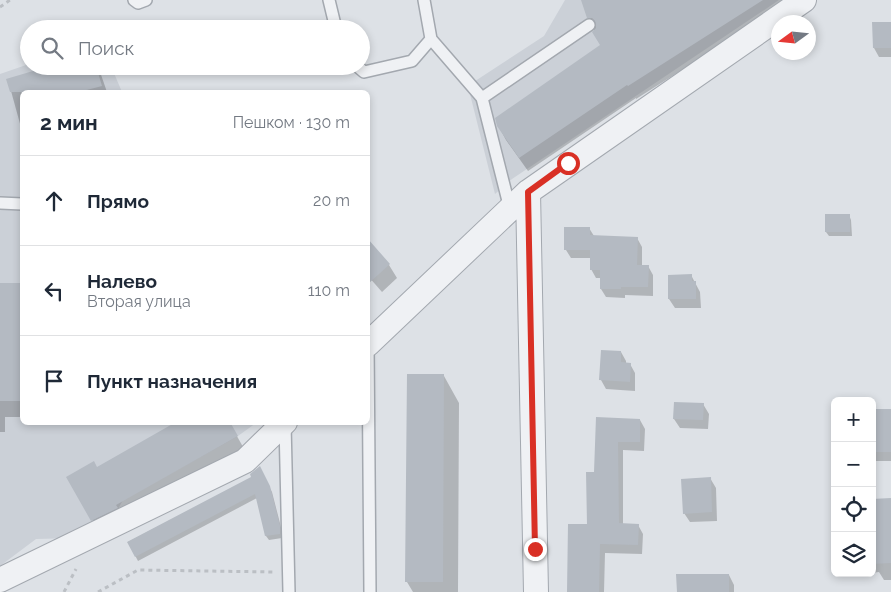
<!DOCTYPE html>
<html lang="ru">
<meta charset="utf-8">
<style>
body{margin:0;font-family:Raleway,sans-serif;background:#f2f2f3;color:#1f2937}
.controls{position:absolute;right:15px;bottom:15px;display:grid;overflow:hidden;border-radius:8px;box-shadow:0 2px 8px #0003}
.controls button{width:45px;height:45px;display:grid;place-items:center;padding:0;border:0;border-bottom:1px solid #e0e1e3;background:#fff;color:#1f2937;font:25px sans-serif}
.compass{position:absolute;left:771px;top:15px;width:45px;height:45px;border-radius:50%;background:#fff;box-shadow:0 2px 8px #0003;rotate:255deg}
.stop{position:absolute;width:15px;height:15px;margin:-11px;border:4px solid #d93025;border-radius:50%;background:#fff}
.stop.end{background:#d93025;border-color:#fff;box-shadow:0 1px 5px #0008}
.list{margin:0;padding:0;list-style:none}
h2{display:flex;justify-content:space-between;align-items:center;height:65px;margin:0;padding:0 20px;font-size:21px}
h2 small{font-size:16px;font-weight:400;color:#747a83}
.list li{display:grid;grid-template-columns:32px 1fr auto;gap:15px;align-items:center;box-sizing:border-box;height:90px;padding:0 20px;border-top:1px solid #e0e1e3}
.list b{display:block;font-size:19px;white-space:nowrap}
.list p{margin:0;font-size:16px;white-space:nowrap;color:#747a83}
.list em{font-size:16px;font-style:normal;color:#747a83}
.icon{flex:none;width:28px;height:28px;fill:none;stroke:currentColor;stroke-width:2;stroke-linecap:round;stroke-linejoin:round}
.map{position:relative;flex:none;width:891px;height:592px;overflow:hidden}
.search{position:absolute;background:#fff;box-shadow:0 2px 8px #0003;left:20px;top:20px;width:350px;height:55px;display:flex;align-items:center;gap:12px;box-sizing:border-box;padding:0 18px;border-radius:28px;color:#747a83;font-size:19px}
.panel{position:absolute;background:#fff;box-shadow:0 2px 8px #0003;left:20px;top:90px;width:350px;height:335px;border-radius:8px}
.map>svg:first-child{display:block}
.built{fill:#cbd0d7}
.shadow{fill:#0003}
.building{fill:#b4bac2}
.lines{fill:none;stroke-linecap:round;stroke-linejoin:round}
.service-casing{stroke:#a3a8af;stroke-width:14}
.minor-casing{stroke:#a3a8af;stroke-width:26}
.path{stroke:#bbbfc4;stroke-width:3;stroke-dasharray:4 4;stroke-linecap:butt}
.service{stroke:#eff1f4;stroke-width:11}
.minor{stroke:#eff1f4;stroke-width:24}
.route{stroke:#d93025;stroke-width:6}
</style>
<div class="map">
<svg width="891" height="592" viewBox="0 0 891 592">
<rect width="100%" height="100%" fill="#dde1e6"/>
<path class="built" d="M 565,0 L 779,0 L 512,179 L 495,194 L 470,94 L 466,87 L 544,36 Z
M 29,64 L 29,66 L 111,66 L 122,92 L 22,92 L 22,422 L 256,423 L 238,436 L 123,500 L 118,509 L 92,524 L 75,538 L 36,539 L 0,566 L 0,74 Z"/>
<path class="shadow" d="M 582,0 L 792,0 L 636,99 L 636,98 L 528,171 L 506,140 L 498,125 L 602,46 L 588,18 Z
M 891,23 L 891,57 L 879,57 L 874,48 Z
M 55,66 L 98,66 L 107,92 L 22,92 L 22,131 L 8,80 Z
M 849,215 L 851,220 L 852,236 L 829,236 L 826,232 Z
M 589,228 L 594,236 L 637,238 L 642,247 L 642,266 L 648,266 L 653,275 L 653,296 L 625,295 L 625,298 L 606,297 L 601,289 L 601,278 L 596,278 L 591,269 L 591,258 L 571,258 L 566,250 Z
M 368,241 L 389,265 L 397,278 L 382,292 L 368,276 Z
M 691,275 L 700,292 L 701,308 L 675,308 L 669,299 L 669,276 Z
M 0,284 L 22,285 L 22,329 L 0,328 Z
M 0,344 L 22,344 L 22,417 L 5,417 L 5,432 L 0,432 Z
M 621,352 L 626,361 L 626,364 L 630,364 L 635,373 L 635,391 L 606,389 L 601,380 Z
M 444,376 L 459,403 L 458,592 L 413,592 L 407,582 Z
M 703,404 L 709,414 L 708,429 L 680,428 L 674,419 Z
M 891,410 L 891,461 L 872,461 L 872,411 Z
M 597,419 L 640,420 L 645,429 L 644,451 L 623,450 L 623,525 L 638,525 L 643,534 L 642,554 L 605,553 L 604,592 L 568,592 L 588,525 L 596,473 Z
M 229,422 L 247,454 L 102,537 L 68,477 L 96,469 Z
M 259,468 L 272,492 L 282,531 L 282,538 L 269,540 L 266,536 L 257,498 L 138,561 L 128,542 L 252,478 Z
M 710,478 L 716,488 L 717,521 L 690,522 L 684,513 Z
M 872,500 L 891,500 L 891,580 L 884,580 L 879,572 L 872,573 Z
M 729,575 L 734,585 L 734,592 L 678,592 Z"/>
<path class="building" d="M 581,0 L 763,0 L 628,86 L 627,85 L 519,158 L 497,126 L 495,118 L 600,45 L 592,32 L 596,28 L 595,21 L 592,18 L 587,18 Z
M 872,22 L 891,22 L 891,48 L 873,48 Z
M 50,66 L 96,66 L 102,86 L 79,92 L 10,92 L 6,79 Z
M 825,214 L 850,214 L 850,232 L 825,232 Z
M 564,227 L 590,227 L 590,235 L 638,237 L 637,265 L 649,265 L 648,287 L 621,287 L 621,289 L 600,289 L 600,270 L 590,270 L 590,250 L 564,250 Z
M 368,239 L 390,264 L 368,284 Z
M 692,274 L 692,281 L 696,281 L 696,299 L 668,299 L 668,275 Z
M 0,283 L 22,283 L 22,401 L 0,401 Z
M 601,350 L 621,351 L 621,362 L 631,363 L 630,382 L 599,380 Z
M 407,374 L 444,374 L 443,582 L 405,582 Z
M 674,402 L 704,403 L 703,420 L 673,419 Z
M 872,409 L 891,409 L 891,452 L 872,452 Z
M 596,417 L 640,419 L 640,442 L 618,442 L 619,523 L 639,524 L 638,545 L 600,544 L 599,592 L 567,592 L 568,524 L 587,524 L 586,472 L 594,472 Z
M 176,422 L 230,422 L 238,436 L 116,505 L 118,508 L 91,521 L 66,477 L 94,461 L 97,467 Z
M 260,466 L 270,486 L 280,526 L 280,534 L 265,536 L 255,494 L 135,557 L 127,542 L 251,477 L 250,474 Z
M 711,477 L 712,512 L 683,514 L 681,479 Z
M 891,498 L 891,563 L 872,564 L 872,499 Z
M 676,574 L 729,574 L 729,592 L 677,592 Z"/>
<g class="lines">
<g class="service-casing">
<path id="service" d="M 134,0 L 138,3 L 146,0
M 329,0 L 336,29
M 431,39 L 482,98
M 357,66 L 364,72 L 412,61 L 431,39 L 424,0
M 0,203 L 22,204
M 510,209 L 482,98 L 589,25
M 368,344 L 370,592
M 285,424 L 289,592"/>
</g>
<g class="minor-casing">
<path id="minor" d="M 528,192 L 536,592
M 368,344 L 528,192 L 804,0
M 0,580 L 245,461 L 285,422"/>
</g>
<path class="path" d="M 0,7 L 10,0
M 64,592 L 76,569
M 98,592 L 138,570 L 274,572"/>
<use href="#service" class="service"/>
<use href="#minor" class="minor"/>
</g>
<g class="lines">
<path class="route" d="M 535,549 L 528,192 L 568,163"/>
</g>
</svg>
<div class="controls">
<button>+</button>
<button>−</button>
<button><svg class="icon" aria-label="locate" viewBox="0 0 24 24"><circle cx="12" cy="12" r="6"/><path d="M12 2v4M12 18v4M2 12h4M18 12h4"/></svg></button>
<button><svg class="icon" aria-label="layers" viewBox="0 0 24 24"><path d="M12 4l9 5-9 5-9-5zM3 14l9 5 9-5"/></svg></button>
</div>
<svg class="compass" viewBox="-18 -18 36 36"><path d="M0-13l5 13h-10z" fill="#e53935"/><path d="M0 13l5-13h-10z" fill="#747a83"/></svg>
<div class="stop" style="left:568px;top:163px"></div>
<div class="stop end" style="left:535px;top:549px"></div>
<div class="search"><svg class="icon" aria-label="search" viewBox="0 0 24 24"><circle cx="10" cy="10" r="6"/><path d="M15 15l6 6"/></svg>Поиск</div>
<section class="panel">
<h2>2 мин<small>Пешком · 130 m</small></h2>
<ul class="list">
<li><svg class="icon" aria-label="ahead" viewBox="0 0 24 24"><path d="M12 20V5M6 11l6-6 6 6"/></svg><div><b>Прямо</b></div><em>20 m</em></li>
<li><svg class="icon" aria-label="left" viewBox="0 0 24 24"><path d="M17 20v-9H6M10 6l-5 5 5 5"/></svg><div><b>Налево</b><p>Вторая улица</p></div><em>110 m</em></li>
<li><svg class="icon" aria-label="arrive" viewBox="0 0 24 24"><path d="M6 21V4h12l-3 4 3 4H6"/></svg><div><b>Пункт назначения</b></div></li>
</ul>
</section>
</div>
